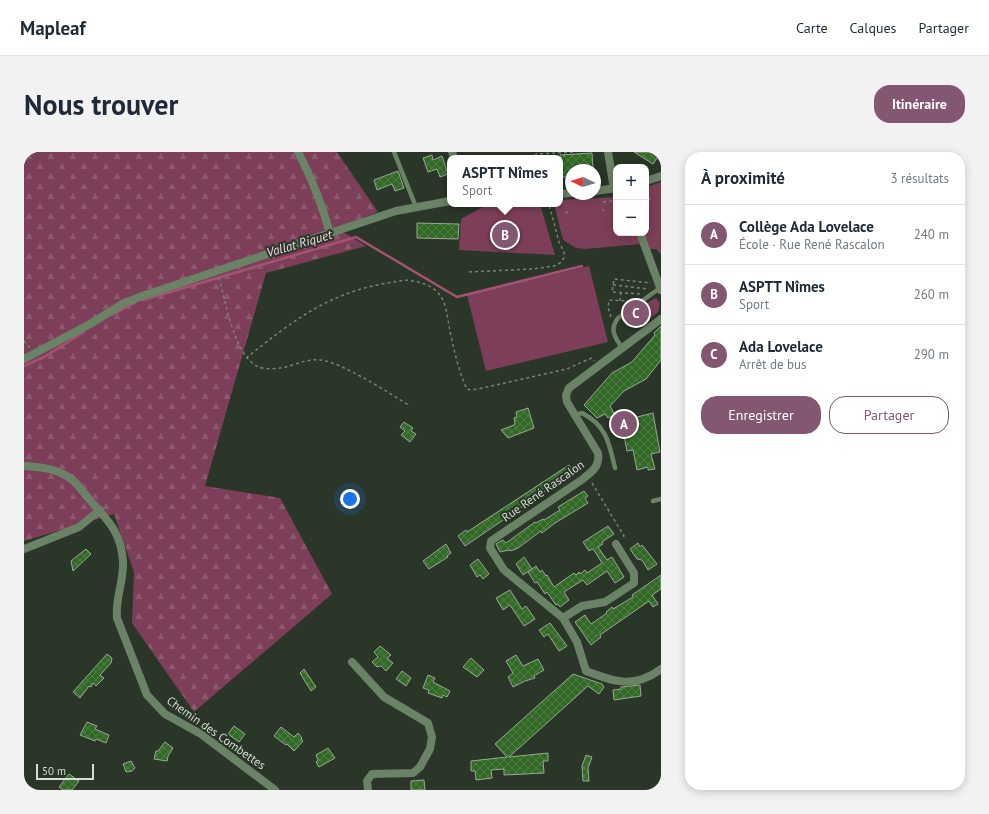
<!DOCTYPE html>
<html lang="fr">
<meta charset="utf-8">
<style>
body{margin:0;font-family:"PT Sans",sans-serif;background:#f2f2f3;color:#1f2937}
.controls{position:absolute;right:12px;top:12px;display:grid;overflow:hidden;border-radius:8px;box-shadow:0 2px 10px #0003}
.controls button{width:36px;height:36px;display:grid;place-items:center;padding:0;border:0;border-bottom:1px solid #e0e1e3;background:#fff;color:#1f2937;font:20px sans-serif}
.compass{position:absolute;left:541px;top:12px;width:36px;height:36px;border-radius:50%;background:#fff;box-shadow:0 2px 10px #0003;rotate:274deg}
.scale{position:absolute;left:12px;bottom:10px;width:58px;box-sizing:border-box;padding-left:4px;border:2px solid #d6ddd4;border-top:0;font-size:11px;line-height:14px;white-space:nowrap;color:#d6ddd4;-webkit-text-stroke:3px #2a3628;paint-order:stroke}
.you{position:absolute;left:326px;top:347px;width:14px;height:14px;margin:-10px;border:3px solid #fff;border-radius:50%;background:#1a73e8;box-shadow:0 0 0 6px #1a73e833}
.badge{display:grid;place-items:center;width:26px;height:26px;border-radius:50%;background:#835672;color:#fff;font-size:13px;font-weight:700}
.pin{position:absolute;translate:-50% -50%;border:2px solid #fff;box-shadow:0 1px 4px #0006}
.popup{position:absolute;left:423px;top:3px;width:116px;height:52px;box-sizing:border-box;display:grid;place-content:center;border-radius:8px;background:#fff;filter:drop-shadow(0 1px 3px #0005);font-size:13px;white-space:nowrap;color:#747a83}
.popup b{font-size:15px;color:#1f2937}
.popup::after{content:'';position:absolute;left:50%;top:100%;margin-left:-8px;border:8px solid transparent;border-top-color:#fff}
.list{margin:0;padding:0;list-style:none}
h2{display:flex;justify-content:space-between;align-items:center;height:52px;margin:0;padding:0 16px;font-size:17px}
h2 small{font-size:13px;font-weight:400;color:#747a83}
.list li{display:grid;grid-template-columns:26px 1fr auto;gap:12px;align-items:center;box-sizing:border-box;height:60px;padding:0 16px;border-top:1px solid #e0e1e3}
.list b{display:block;font-size:15px;white-space:nowrap}
.list p{margin:0;font-size:13px;white-space:nowrap;color:#747a83}
.list em{font-size:13px;font-style:normal;color:#747a83}
.actions{display:flex;gap:8px;padding:12px 16px}
.actions a{flex:1;padding:9px 0;border:1px solid #835672;border-radius:16px;text-align:center;font-size:14px;color:#835672}
.actions .main{background:#835672;color:#fff}
.map{position:relative;flex:none;width:637px;height:638px;overflow:hidden;border-radius:16px}
header{display:flex;align-items:center;gap:24px;box-sizing:border-box;height:56px;padding:0 20px;background:#fff;border-bottom:1px solid #e0e1e3}
header strong{font-size:19px}
nav{display:flex;gap:22px;margin-inline-start:auto;font-size:14px}
.intro{display:flex;align-items:center;justify-content:space-between;box-sizing:border-box;height:96px;padding:0 24px}
h1{margin:0;font-size:28px}
.button{padding:10px 18px;border-radius:16px;background:#835672;color:#fff;font-size:14px;font-weight:700}
main{display:flex;gap:24px;padding:0 24px}
aside{flex:1;background:#fff;border-radius:16px;box-shadow:0 2px 10px #0003}
.map>svg:first-child{display:block}
.green{fill:#7c3e58}
.forest{fill:url(#forest-firs)}
.lines{fill:none;stroke-linecap:round;stroke-linejoin:round}
.stream{stroke:#a55275;stroke-width:2.5}
.building{fill:url(#building-cross-hatch);stroke:#9aa897}
.path{stroke:#798377;stroke-width:1.5;stroke-dasharray:3 3;stroke-linecap:butt}
.lane{stroke:#6a8265;stroke-width:4.5}
.street{stroke:#6a8265;stroke-width:8}
.labels{text-anchor:middle;stroke-width:4;stroke-linejoin:round;paint-order:stroke}
.street-label{font-size:12px;fill:#d6ddd4;stroke:#2a3628}
.water-label{font-size:13px;font-style:italic;fill:#f1d8e0;stroke:#2a3628}
</style>
<header>
<strong>Mapleaf</strong>
<nav><a>Carte</a><a>Calques</a><a>Partager</a></nav>
</header>
<div class="intro"><h1>Nous trouver</h1><a class="button">Itinéraire</a></div>
<main>
<div class="map">
<svg width="637" height="638" viewBox="0 0 637 638">
<defs>
<pattern id="forest-firs" width="22" height="20" patternUnits="userSpaceOnUse"><rect width="22" height="20" fill="#7c3e58"/><path d="M5 1l3.5 6h-7zM16 11l3.5 6h-7z" fill="#8e596f"/></pattern>
<pattern id="building-cross-hatch" width="8" height="8" patternUnits="userSpaceOnUse"><rect width="8" height="8" fill="#326926"/><path d="M0 0l8 8M0 8l8-8" fill="none" stroke="#4f7e45"/></pattern>
</defs>
<rect width="100%" height="100%" fill="#2a3628"/>
<path class="green" d="M 637,30 L 637,102 L 632,97 L 625,97 L 617,92 L 561,97 L 552,96 L 539,88 L 530,52 L 536,52 L 536,48 L 592,45 L 592,81 L 622,81 L 622,35 Z
M 464,52 L 516,52 L 531,103 L 435,98 L 437,67 Z
M 565,114 L 584,190 L 462,219 L 443,143 Z
M 632,146 L 636,151 L 634,160 L 617,174 L 610,164 L 618,158 L 616,155 Z"/>
<path class="forest" d="M 0,0 L 313,0 L 354,60 L 313,76 L 342,94 L 242,121 L 181,334 L 256,346 L 308,442 L 170,560 L 108,471 L 110,420 L 90,362 L 0,389 Z"/>
<g class="lines">
<path class="stream" d="M 119,148 L 332,85 L 433,145 L 558,114
M 88,163 L 111,151
M 0,214 L 20,205 L 60,180"/>
</g>
<path class="building" d="M 610,0 L 637,0 L 629,12 Z
M 568,1 L 569,18 L 547,18 L 547,25 L 536,25 L 536,3 Z
M 408,3 L 409,8 L 418,4 L 424,22 L 416,25 L 413,17 L 404,20 L 399,6 Z
M 374,19 L 380,36 L 371,39 L 368,32 L 353,38 L 350,28 Z
M 393,71 L 435,72 L 434,87 L 393,86 Z
M 637,174 L 637,208 L 622,227 L 600,239 L 586,254 L 591,263 L 584,266 L 581,262 L 573,266 L 560,253 L 588,221 L 608,210 L 631,183 L 630,181 Z
M 504,256 L 510,276 L 484,286 L 477,278 L 490,273 L 491,271 L 490,266 L 493,265 L 492,260 Z
M 629,261 L 636,300 L 627,302 L 631,317 L 624,318 L 624,315 L 613,318 L 609,298 L 603,299 L 597,269 Z
M 380,270 L 389,276 L 387,279 L 392,282 L 386,290 L 377,283 L 381,279 L 376,275 Z
M 545,313 L 551,323 L 527,338 L 526,336 L 441,394 L 434,384 L 442,378 L 443,380 Z
M 560,339 L 564,344 L 561,346 L 564,351 L 531,371 L 518,381 L 517,379 L 494,396 L 486,399 L 485,398 L 476,400 L 472,392 L 479,388 L 482,391 L 511,370 L 512,371 L 519,367 L 520,368 L 536,358 L 534,355 Z
M 584,374 L 590,382 L 578,390 L 579,392 L 574,395 L 583,408 L 588,405 L 600,425 L 591,431 L 583,419 L 563,433 L 559,428 L 540,440 L 545,448 L 536,455 L 534,452 L 532,453 L 523,440 L 521,442 L 513,430 L 511,431 L 504,420 L 512,414 L 516,420 L 518,418 L 522,424 L 523,423 L 530,435 L 550,421 L 552,423 L 555,420 L 556,422 L 561,418 L 563,421 L 578,411 L 570,398 L 568,397 L 565,399 L 559,390 Z
M 614,391 L 616,395 L 618,393 L 633,412 L 624,418 L 618,408 L 613,407 L 606,397 Z
M 422,392 L 427,401 L 423,404 L 424,405 L 405,417 L 399,409 Z
M 62,397 L 67,402 L 49,419 L 47,409 Z
M 500,405 L 508,417 L 499,423 L 492,412 Z
M 454,407 L 465,422 L 459,427 L 456,423 L 453,425 L 446,413 Z
M 637,423 L 637,437 L 628,443 L 634,452 L 629,455 L 625,449 L 576,483 L 577,485 L 567,493 L 551,470 L 561,463 L 567,472 L 583,461 L 582,460 L 588,455 L 589,457 L 609,445 L 608,443 Z
M 486,438 L 498,457 L 502,454 L 511,467 L 500,474 L 486,453 L 479,458 L 472,446 Z
M 526,471 L 543,494 L 535,499 L 524,482 L 520,485 L 515,478 Z
M 356,494 L 367,503 L 363,506 L 369,511 L 362,519 L 357,514 L 353,515 L 348,510 L 354,505 L 350,500 Z
M 83,502 L 88,506 L 87,511 L 76,523 L 80,526 L 72,534 L 69,531 L 67,535 L 65,534 L 56,546 L 49,540 Z
M 492,503 L 499,514 L 514,507 L 520,518 L 510,524 L 511,526 L 501,529 L 489,535 L 484,525 L 489,521 L 482,509 Z
M 447,506 L 460,518 L 453,525 L 439,515 Z
M 280,517 L 292,535 L 287,539 L 276,521 Z
M 378,519 L 387,526 L 382,534 L 372,527 Z
M 549,522 L 578,532 L 580,535 L 575,542 L 564,534 L 485,605 L 524,601 L 524,609 L 519,609 L 520,621 L 480,623 L 480,617 L 467,618 L 468,626 L 452,628 L 451,619 L 447,619 L 447,609 L 483,605 L 471,592 Z
M 404,523 L 411,526 L 409,530 L 426,539 L 423,545 L 419,543 L 418,546 L 404,541 L 405,538 L 399,536 Z
M 616,533 L 617,544 L 590,548 L 589,538 L 597,537 L 597,535 Z
M 63,570 L 73,574 L 71,577 L 85,583 L 82,591 L 72,587 L 71,589 L 56,583 Z
M 210,574 L 221,582 L 215,590 L 204,582 Z
M 257,575 L 270,585 L 274,581 L 278,586 L 277,587 L 279,589 L 270,599 L 263,592 L 262,593 L 250,584 Z
M 141,590 L 149,596 L 144,604 L 143,609 L 130,607 L 132,599 L 134,599 Z
M 304,596 L 311,606 L 295,615 L 292,610 L 294,608 L 292,603 Z
M 562,603 L 568,605 L 564,616 L 565,629 L 559,629 L 558,614 Z
M 107,609 L 111,616 L 108,619 L 102,620 L 99,612 Z
M 45,622 L 55,629 L 48,638 L 39,638 L 35,635 Z
M 400,628 L 401,638 L 387,638 L 387,629 Z"/>
<g class="lines">
<path class="path" d="M 505,6 L 513,2 L 549,0
M 624,48 L 626,47
M 579,50 L 588,49
M 578,58 L 580,58
M 542,61 L 544,60
M 445,120 L 509,117 L 530,114 L 536,111 L 540,106 L 540,100 L 535,90 L 525,52
M 195,126 C 202,150 210,205 235,215 C 239,217 251,217 256,216 C 270,214 283,206 297,208 C 317,210 367,242 386,254
M 589,133 L 625,137
M 616,142 L 588,140 L 590,127 L 627,131
M 596,149 L 597,141
M 587,165 L 584,155 L 585,148 L 606,149
M 0,189 L 6,196
M 222,206 C 254,181 285,155 325,141 C 343,134 363,131 381,128 C 392,129 408,132 415,142 C 422,150 423,163 425,174 C 429,193 434,219 443,237 L 447,238 L 454,237 L 543,217 L 565,207 L 568,206 L 570,209
M 568,331 L 600,384 L 597,387"/>
<path class="lane" d="M 370,0 L 392,55
M 598,196 C 591,185 585,178 594,166 L 636,136
M 551,263 L 558,261 C 583,274 585,291 591,316
M 629,349 L 637,347"/>
<path class="street" d="M 274,0 C 288,26 298,53 306,81
M 428,0 L 430,6
M 584,0 L 590,37
M 622,29 L 637,24
M 571,39 L 592,36
M 536,42 L 547,41
M 616,81 L 637,138
M 637,167 L 545,236 L 542,243 L 543,250 L 574,301 C 576,315 568,319 559,327 L 467,389 L 466,396 L 480,418 L 539,466 L 553,490 L 562,519 C 591,530 610,537 637,517
M 0,207 L 66,172 L 100,151 L 121,143 L 372,59 L 426,49
M 0,314 C 13,315 27,316 39,322 C 51,327 56,337 65,347 C 83,368 97,379 99,409 C 100,429 91,447 93,466 L 123,543 L 141,562 L 177,582 L 251,638
M 0,397 L 55,375 L 76,358
M 539,466 L 558,454 L 581,450 L 610,431 L 610,421 L 592,392
M 328,510 L 360,545 L 404,571 L 408,585 L 406,597 L 396,615 L 389,621 L 348,622 L 343,629 L 344,638"/>
</g>
<g class="labels">
<g class="street-label">
<text transform="translate(519 339) rotate(-35)" y="4">Rue René Rascalon</text>
<text transform="translate(192 581) rotate(35)" y="4">Chemin des Combettes</text>
</g>
<g class="water-label">
<text transform="translate(275 91) rotate(-16)" y="5">Vallat Riquet</text>
</g>
</g>
</svg>
<div class="controls">
<button>+</button>
<button>−</button>
</div>
<svg class="compass" viewBox="-18 -18 36 36"><path d="M0-13l5 13h-10z" fill="#e53935"/><path d="M0 13l5-13h-10z" fill="#747a83"/></svg>
<div class="scale">50 m</div>
<div class="you"></div>
<div class="pin badge" style="left:600px;top:272px">A</div>
<div class="pin badge" style="left:481px;top:83px">B</div>
<div class="popup"><b>ASPTT Nîmes</b>Sport</div>
<div class="pin badge" style="left:612px;top:161px">C</div>
</div>
<aside>
<h2>À proximité<small>3 résultats</small></h2>
<ul class="list">
<li><span class="badge">A</span><div><b>Collège Ada Lovelace</b><p>École · Rue René Rascalon</p></div><em>240 m</em></li>
<li><span class="badge">B</span><div><b>ASPTT Nîmes</b><p>Sport</p></div><em>260 m</em></li>
<li><span class="badge">C</span><div><b>Ada Lovelace</b><p>Arrêt de bus</p></div><em>290 m</em></li>
</ul>
<div class="actions"><a class="main">Enregistrer</a><a>Partager</a></div>
</aside>
</main>
